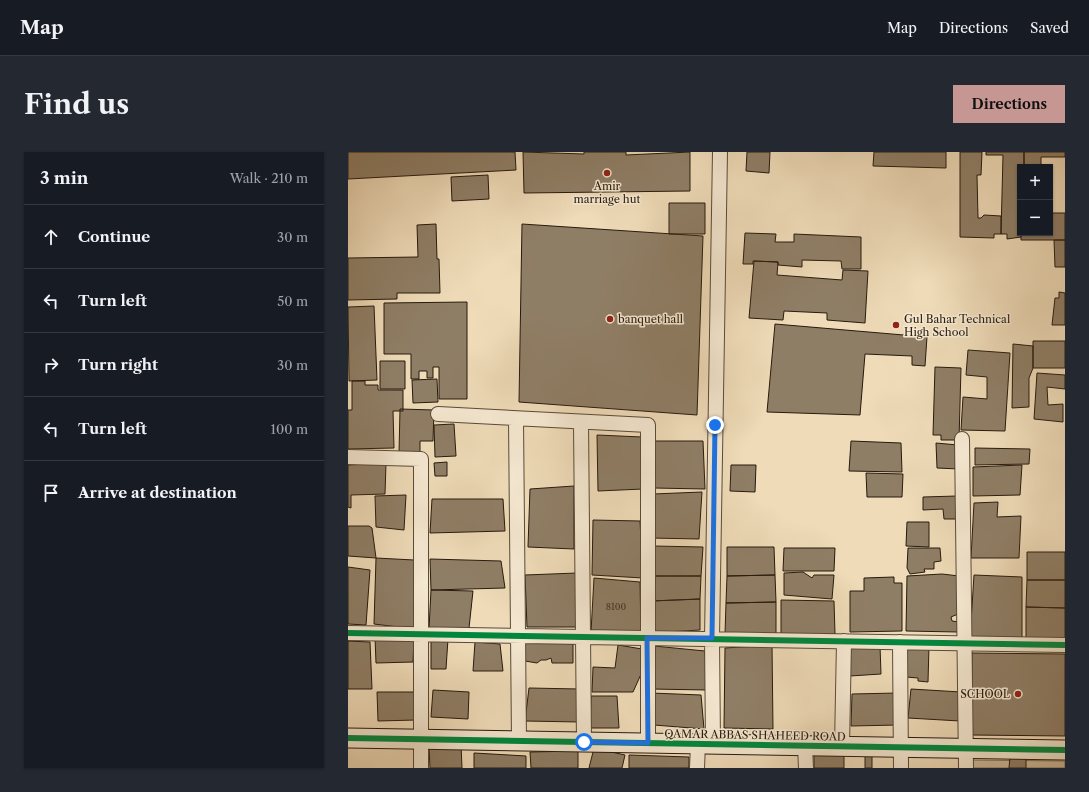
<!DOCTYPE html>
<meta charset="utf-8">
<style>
body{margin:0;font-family:"Libre Caslon Text",serif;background:#242831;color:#f1f3f6}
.controls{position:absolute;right:12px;top:12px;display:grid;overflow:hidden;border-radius:0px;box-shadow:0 1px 3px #0004}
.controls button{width:36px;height:36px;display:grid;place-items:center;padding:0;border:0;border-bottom:1px solid #363941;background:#171b24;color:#f1f3f6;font:20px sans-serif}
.stop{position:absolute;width:12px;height:12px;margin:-9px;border:3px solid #1a73e8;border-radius:50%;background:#fff}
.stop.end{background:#1a73e8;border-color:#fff;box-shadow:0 1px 4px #0008}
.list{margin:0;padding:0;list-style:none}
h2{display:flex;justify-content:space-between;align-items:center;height:52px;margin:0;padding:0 16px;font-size:17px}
h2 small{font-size:13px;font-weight:400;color:#9ea1a6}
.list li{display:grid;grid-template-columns:26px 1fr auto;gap:12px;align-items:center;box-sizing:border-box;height:64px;padding:0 16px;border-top:1px solid #363941}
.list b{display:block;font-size:15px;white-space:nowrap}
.list em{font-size:13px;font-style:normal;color:#9ea1a6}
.icon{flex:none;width:22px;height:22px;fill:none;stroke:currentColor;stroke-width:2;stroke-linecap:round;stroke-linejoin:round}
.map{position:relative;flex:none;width:717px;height:616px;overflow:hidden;border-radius:0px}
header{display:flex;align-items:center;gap:24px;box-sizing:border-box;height:56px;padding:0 20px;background:#171b24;border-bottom:1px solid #363941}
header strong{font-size:19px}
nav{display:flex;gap:22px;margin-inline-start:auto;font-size:14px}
.intro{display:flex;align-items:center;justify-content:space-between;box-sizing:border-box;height:96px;padding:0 24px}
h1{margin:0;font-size:28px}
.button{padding:10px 18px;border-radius:0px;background:#c59692;color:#111;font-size:14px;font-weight:700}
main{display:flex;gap:24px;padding:0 24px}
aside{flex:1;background:#171b24;border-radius:0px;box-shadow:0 1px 3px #0004}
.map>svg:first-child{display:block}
.green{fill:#cdba9b;stroke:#7a6a54}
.building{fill:#8f7e66;stroke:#271a0e}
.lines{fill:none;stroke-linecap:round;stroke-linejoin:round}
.street-casing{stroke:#594a38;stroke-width:16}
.secondary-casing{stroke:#271a0e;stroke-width:21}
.street{stroke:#f5e8d1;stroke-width:14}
.secondary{stroke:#f5e8d1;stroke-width:19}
.cycleway-casing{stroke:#f5e8d1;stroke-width:8}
.cycleway{stroke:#00873e;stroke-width:6}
.route{stroke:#1a73e8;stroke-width:5}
.poi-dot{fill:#8f2418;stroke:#f5e8d1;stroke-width:1.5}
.labels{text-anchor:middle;stroke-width:3;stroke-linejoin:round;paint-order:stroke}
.number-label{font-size:9px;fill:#413324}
.poi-label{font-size:11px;fill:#271a0e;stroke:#f5e8d1;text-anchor:start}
.street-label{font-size:11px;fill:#271a0e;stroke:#f5e8d1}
</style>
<header>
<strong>Map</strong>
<nav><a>Map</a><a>Directions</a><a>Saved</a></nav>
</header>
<div class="intro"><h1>Find us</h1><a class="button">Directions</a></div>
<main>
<aside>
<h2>3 min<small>Walk · 210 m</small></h2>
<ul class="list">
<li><svg class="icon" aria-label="ahead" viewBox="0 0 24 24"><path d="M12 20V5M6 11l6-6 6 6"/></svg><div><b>Continue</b></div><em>30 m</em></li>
<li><svg class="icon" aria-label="left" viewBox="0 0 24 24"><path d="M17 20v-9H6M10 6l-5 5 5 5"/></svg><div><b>Turn left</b></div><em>50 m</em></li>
<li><svg class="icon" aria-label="right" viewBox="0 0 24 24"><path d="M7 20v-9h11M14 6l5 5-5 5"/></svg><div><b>Turn right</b></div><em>30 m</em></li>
<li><svg class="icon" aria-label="left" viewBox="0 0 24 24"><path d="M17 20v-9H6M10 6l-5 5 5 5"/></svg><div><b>Turn left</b></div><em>100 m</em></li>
<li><svg class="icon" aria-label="arrive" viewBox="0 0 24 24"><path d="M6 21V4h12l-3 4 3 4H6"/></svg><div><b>Arrive at destination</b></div></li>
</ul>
</aside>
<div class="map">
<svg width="717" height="616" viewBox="0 0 717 616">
<rect width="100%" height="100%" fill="#efdbb8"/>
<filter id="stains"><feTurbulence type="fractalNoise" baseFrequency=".005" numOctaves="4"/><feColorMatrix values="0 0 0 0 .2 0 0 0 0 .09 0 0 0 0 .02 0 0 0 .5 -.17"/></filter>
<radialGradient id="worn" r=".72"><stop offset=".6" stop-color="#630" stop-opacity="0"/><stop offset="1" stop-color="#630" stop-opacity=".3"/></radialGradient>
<path class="green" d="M 621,608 L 717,609 L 717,616 L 621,616 Z"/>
<path class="building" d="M 0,0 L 167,0 L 168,18 L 0,27 Z
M 175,0 L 236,2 L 236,0 L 278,0 L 278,3 L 342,0 L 342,39 L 176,41 Z
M 399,0 L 422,0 L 421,21 L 398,19 Z
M 526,0 L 598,0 L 598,16 L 525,14 Z
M 612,0 L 634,0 L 633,23 L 629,23 L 630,66 L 633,66 L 636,63 L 653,64 L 653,82 L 646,82 L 646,86 L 612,85 Z
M 638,0 L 676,0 L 676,15 L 672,15 L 673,85 L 659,87 L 659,82 L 653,82 L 655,3 L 638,3 Z
M 676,0 L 717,0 L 717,5 L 693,5 L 693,15 L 676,15 Z
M 140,23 L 141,47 L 104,49 L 103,25 Z
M 321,51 L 357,51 L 357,82 L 321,82 Z
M 702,61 L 717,61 L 717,88 L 673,88 L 673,81 L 702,81 Z
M 88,72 L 89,107 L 91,107 L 92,141 L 49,141 L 49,147 L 0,148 L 0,106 L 70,105 L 69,73 Z
M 174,72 L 355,84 L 349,263 L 171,250 Z
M 397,81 L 428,82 L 427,90 L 446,90 L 446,82 L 513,85 L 513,117 L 494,117 L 493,109 L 454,108 L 454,115 L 430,113 L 430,110 L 405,109 L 405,112 L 395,112 Z
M 706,88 L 717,88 L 717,115 L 707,115 Z
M 406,109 L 430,110 L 429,123 L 494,128 L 495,118 L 520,119 L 517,171 L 479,168 L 479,161 L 436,159 L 435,168 L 401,166 Z
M 711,140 L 717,141 L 717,173 L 704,173 L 707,146 L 711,146 Z
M 119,150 L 119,247 L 91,247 L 91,215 L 85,215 L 85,226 L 79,226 L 79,219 L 71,219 L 71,227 L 63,227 L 63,202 L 36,202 L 36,151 Z
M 26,154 L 29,228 L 1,229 L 0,155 Z
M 427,172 L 579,185 L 577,214 L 564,213 L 564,204 L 517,202 L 512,263 L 419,260 Z
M 685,189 L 717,189 L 717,216 L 685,216 Z
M 665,192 L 685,194 L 685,216 L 681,226 L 681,255 L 664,256 Z
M 620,198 L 662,201 L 657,279 L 613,278 L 615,245 L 639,247 L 639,225 L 618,223 Z
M 32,209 L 57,209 L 57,237 L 32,237 Z
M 587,215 L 613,216 L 611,288 L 593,288 L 593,283 L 585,283 Z
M 689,221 L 717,223 L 717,237 L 699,235 L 700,253 L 715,252 L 715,270 L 686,267 Z
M 89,227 L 90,250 L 65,251 L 64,228 Z
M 4,229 L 17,229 L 17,233 L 30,233 L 30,238 L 55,238 L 55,259 L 45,259 L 46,296 L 0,297 L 0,258 L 4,258 Z
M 52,257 L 86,258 L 85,289 L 72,289 L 72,301 L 51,301 Z
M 106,272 L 108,304 L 87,305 L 86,273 Z
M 249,283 L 294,285 L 295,337 L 250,339 Z
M 307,289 L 355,289 L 357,337 L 306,336 Z
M 503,289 L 553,291 L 554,320 L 501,319 Z
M 588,291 L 610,293 L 611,317 L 589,316 Z
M 627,296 L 682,297 L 681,312 L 627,313 Z
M 99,310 L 99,324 L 87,324 L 86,311 Z
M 38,311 L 37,342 L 3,343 L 3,356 L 0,355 L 0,313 Z
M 383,313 L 408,313 L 407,340 L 382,339 Z
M 674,313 L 672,343 L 625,344 L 625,315 Z
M 518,321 L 555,322 L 554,345 L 519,345 Z
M 226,334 L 226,397 L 180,395 L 182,337 Z
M 354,340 L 351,387 L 303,386 L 305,342 Z
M 58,343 L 56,378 L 28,375 L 27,344 Z
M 609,344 L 610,367 L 596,367 L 595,357 L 575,358 L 575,345 Z
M 84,347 L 155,347 L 157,379 L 82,381 Z
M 650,350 L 649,365 L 673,364 L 671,406 L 623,406 L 626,351 Z
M 245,368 L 292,369 L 295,426 L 244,423 Z
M 559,370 L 581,370 L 581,395 L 558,394 Z
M 0,374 L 21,374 L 24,376 L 28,406 L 0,404 Z
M 306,394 L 355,395 L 353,424 L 302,424 Z
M 379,395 L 426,395 L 427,423 L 379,424 Z
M 436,396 L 487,396 L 486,419 L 435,419 Z
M 560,396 L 592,396 L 593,409 L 586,410 L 586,417 L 576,417 L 577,420 L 562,422 L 559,416 Z
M 679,400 L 717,400 L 717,428 L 679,428 Z
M 28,406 L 66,408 L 66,477 L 26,472 Z
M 82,407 L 153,409 L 157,436 L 83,438 Z
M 0,415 L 22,418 L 18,473 L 0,472 Z
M 455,420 L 464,426 L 466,423 L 486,423 L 484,447 L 436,443 L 436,421 Z
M 229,421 L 230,475 L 179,475 L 177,423 Z
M 594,422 L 611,424 L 610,462 L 603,465 L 604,469 L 611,470 L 610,480 L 558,479 L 559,424 Z
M 427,423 L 428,450 L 378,451 L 379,424 Z
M 626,423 L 674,425 L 674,488 L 622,486 Z
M 302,424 L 353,424 L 352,447 L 303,449 Z
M 546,425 L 546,431 L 554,431 L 554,479 L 502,480 L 502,439 L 516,439 L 516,426 Z
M 246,426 L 292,430 L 293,483 L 243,480 Z
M 679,428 L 717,428 L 717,456 L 678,455 Z
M 83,438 L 125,439 L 121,476 L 81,477 Z
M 352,447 L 352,478 L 302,481 L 303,449 Z
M 433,448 L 486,449 L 487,482 L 433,482 Z
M 428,450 L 428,482 L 377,482 L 378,451 Z
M 678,455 L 717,456 L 717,489 L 678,489 Z
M 27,485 L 66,487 L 65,510 L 28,511 Z
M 100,487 L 98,517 L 83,517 L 83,489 Z
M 176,488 L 225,492 L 225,511 L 204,511 L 203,506 L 198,508 L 193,508 L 189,511 L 177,509 L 175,500 Z
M 0,489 L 22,490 L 24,537 L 0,537 Z
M 127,490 L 152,492 L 155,519 L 125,519 Z
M 270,493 L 294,497 L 294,520 L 285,540 L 244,540 L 245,515 L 267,516 Z
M 424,493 L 425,577 L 376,576 L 377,496 Z
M 559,493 L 581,494 L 580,530 L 570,529 L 570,526 L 558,525 Z
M 306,494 L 357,499 L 359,538 L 303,537 Z
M 532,494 L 533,522 L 502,524 L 500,496 Z
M 624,501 L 717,502 L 717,584 L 623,583 Z
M 181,536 L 232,537 L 231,570 L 177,569 Z
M 563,537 L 613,540 L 612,569 L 560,566 Z
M 85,538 L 121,540 L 120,567 L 83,565 Z
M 29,540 L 67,540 L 68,568 L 30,569 Z
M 303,541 L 353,543 L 356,577 L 306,573 Z
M 549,541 L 550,573 L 503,574 L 504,542 Z
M 243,544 L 269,544 L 271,576 L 242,576 Z
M 113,593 L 114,616 L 82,616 L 81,595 Z
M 246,596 L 277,603 L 274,616 L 241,616 Z
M 230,599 L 230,616 L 183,616 L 182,600 Z
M 466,599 L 496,600 L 496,616 L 466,616 Z
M 126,601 L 178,604 L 178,616 L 126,616 Z
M 281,603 L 341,605 L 341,616 L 281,616 Z
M 517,603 L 524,603 L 524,616 L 517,616 Z
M 662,605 L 678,605 L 678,616 L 661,616 Z"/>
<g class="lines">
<g class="street-casing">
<path id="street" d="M 90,262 L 300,273 L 300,591
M 168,267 L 171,589
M 233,270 L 236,590
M 614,287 L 618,616
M 0,305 L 73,307 L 73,616
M 0,481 L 717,493
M 552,490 L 553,616
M 365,593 L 364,486 L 372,0
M 457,594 L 458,616
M 494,594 L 496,489
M 349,616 L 350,592"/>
</g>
<g class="secondary-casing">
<path id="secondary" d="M 0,586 L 717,598"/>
</g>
<use href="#street" class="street"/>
<use href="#secondary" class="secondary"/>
<g class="cycleway-casing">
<path id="cycleway" d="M 0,481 L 717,493
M 0,586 L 717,598"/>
</g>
<use href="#cycleway" class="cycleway"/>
</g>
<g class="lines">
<path class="route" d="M 236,590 L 300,591 L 299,486 L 364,486 L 367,273"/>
</g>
<g class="poi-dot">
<circle cx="259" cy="21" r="4"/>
<circle cx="262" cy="167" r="4"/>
<circle cx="548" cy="173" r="4"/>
<circle cx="670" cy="542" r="4"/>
</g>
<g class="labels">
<g class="number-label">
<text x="268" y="458">8100</text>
</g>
<g class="poi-label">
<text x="259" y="38" text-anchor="middle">Amir<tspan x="259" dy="13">marriage hut</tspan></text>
<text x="270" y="171">banquet hall</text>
<text x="556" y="171">Gul Bahar Technical<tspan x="556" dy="13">High School</tspan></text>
<text x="662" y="546" text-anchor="end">SCHOOL</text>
</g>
<g class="street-label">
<text transform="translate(407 583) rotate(1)" y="4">QAMAR ABBAS SHAHEED ROAD</text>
</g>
</g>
<rect width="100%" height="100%" filter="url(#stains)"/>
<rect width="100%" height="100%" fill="url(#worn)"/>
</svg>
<div class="controls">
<button>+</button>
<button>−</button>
</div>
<div class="stop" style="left:236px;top:590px"></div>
<div class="stop end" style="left:367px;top:273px"></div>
</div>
</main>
